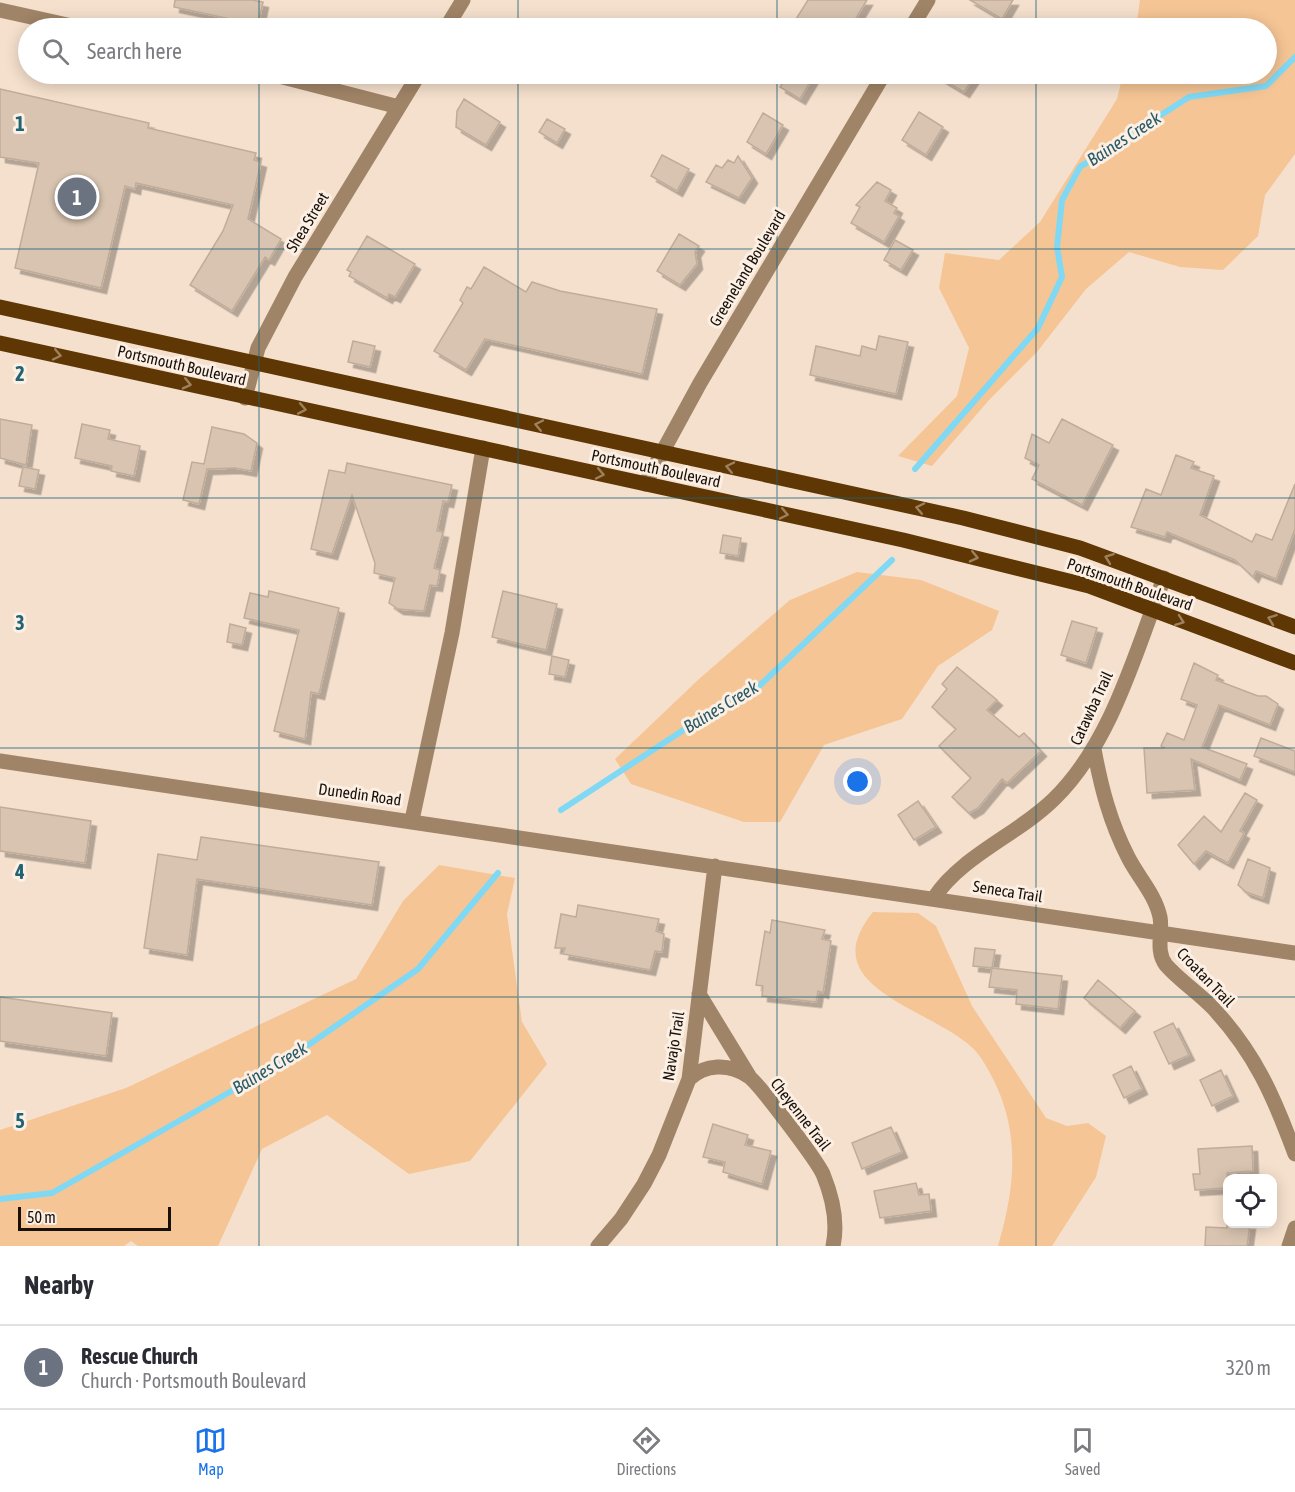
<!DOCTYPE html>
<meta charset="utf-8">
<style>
body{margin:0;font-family:"Asap Condensed",sans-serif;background:#f2f2f3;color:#2b2b33}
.controls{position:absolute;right:18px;bottom:18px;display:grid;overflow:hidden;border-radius:12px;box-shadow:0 3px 15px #0003}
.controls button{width:54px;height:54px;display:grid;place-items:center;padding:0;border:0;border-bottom:2px solid #e1e1e2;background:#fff;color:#2b2b33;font:30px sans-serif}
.scale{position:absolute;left:18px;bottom:15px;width:153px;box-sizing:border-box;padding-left:6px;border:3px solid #18110b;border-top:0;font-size:16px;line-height:21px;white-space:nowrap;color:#18110b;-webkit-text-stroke:4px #fcefe3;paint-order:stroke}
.you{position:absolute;left:858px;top:782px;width:21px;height:21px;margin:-15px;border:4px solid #fff;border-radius:50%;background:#1a73e8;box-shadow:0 0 0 9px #1a73e833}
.badge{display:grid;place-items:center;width:39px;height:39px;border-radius:50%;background:#1a73e8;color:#fff;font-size:20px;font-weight:700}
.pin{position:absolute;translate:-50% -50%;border:3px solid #fff;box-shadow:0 2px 6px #0006}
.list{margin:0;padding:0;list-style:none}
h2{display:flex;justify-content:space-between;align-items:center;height:78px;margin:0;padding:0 24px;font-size:26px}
h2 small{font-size:20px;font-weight:400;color:#7c7c81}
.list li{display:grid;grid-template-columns:39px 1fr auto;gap:18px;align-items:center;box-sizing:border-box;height:84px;padding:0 24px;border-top:2px solid #e1e1e2}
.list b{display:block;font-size:22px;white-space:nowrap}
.list p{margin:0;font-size:20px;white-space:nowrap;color:#7c7c81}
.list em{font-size:20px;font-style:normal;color:#7c7c81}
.icon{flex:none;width:33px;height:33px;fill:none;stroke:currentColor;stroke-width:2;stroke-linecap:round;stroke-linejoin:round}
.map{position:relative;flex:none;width:1295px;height:1246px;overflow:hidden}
.search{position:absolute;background:#fff;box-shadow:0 3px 15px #0003;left:18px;right:18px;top:18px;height:66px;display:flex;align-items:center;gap:15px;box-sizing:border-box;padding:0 21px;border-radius:33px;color:#7c7c81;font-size:22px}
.sheet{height:162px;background:#fff}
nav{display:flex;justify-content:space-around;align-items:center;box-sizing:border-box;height:84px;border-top:2px solid #e1e1e2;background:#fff;font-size:16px;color:#7c7c81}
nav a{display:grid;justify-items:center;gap:3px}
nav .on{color:#1a73e8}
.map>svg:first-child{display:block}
.green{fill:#f5c595}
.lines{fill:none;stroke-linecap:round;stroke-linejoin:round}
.stream{stroke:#7fd9f5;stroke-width:6}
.building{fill:#d8c4b0;stroke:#c0ac99;stroke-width:1.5;filter:url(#shadow)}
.minor{stroke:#a08467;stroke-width:15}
.major{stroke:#5e3704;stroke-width:15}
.oneway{stroke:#9d815d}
.grid{fill:none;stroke:#1f6375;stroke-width:1.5;stroke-opacity:0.55}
.labels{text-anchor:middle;stroke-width:6;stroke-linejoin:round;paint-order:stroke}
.street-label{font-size:16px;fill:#18110b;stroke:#fcefe3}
.water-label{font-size:18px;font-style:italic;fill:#275a69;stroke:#fcefe3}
.grid-label{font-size:20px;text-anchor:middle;font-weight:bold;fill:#1f6375;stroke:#fcefe3;stroke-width:6;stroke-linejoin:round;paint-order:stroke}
</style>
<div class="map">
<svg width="1295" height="1246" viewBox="0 0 1295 1246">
<defs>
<filter id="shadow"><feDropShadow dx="5.5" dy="5.5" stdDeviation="0" flood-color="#0004"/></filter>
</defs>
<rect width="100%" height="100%" fill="#f5e0cd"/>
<path class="green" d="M 1140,0 L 1295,0 L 1295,154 L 1265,195 L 1258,236 L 1223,270 L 1180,267 L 1129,252 L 1086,289 L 1037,352 L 990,399 L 932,466 L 898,456 L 957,396 L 969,348 L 939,288 L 945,253 L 999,260 L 1040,222 L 1117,99 L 1123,74 L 1266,74 L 1266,28 L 1136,28 Z
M 857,572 L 921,580 L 999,611 L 992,630 L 938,666 L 902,719 L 824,745 L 780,822 L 744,822 L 631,784 L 615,759 L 699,679 L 790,600 Z
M 439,865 L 515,878 L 507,914 L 522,1022 L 547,1064 L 470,1161 L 409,1174 L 327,1115 L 262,1149 L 218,1246 L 138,1246 L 131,1241 L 124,1246 L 0,1246 L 0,1130 L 126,1088 L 356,979 L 403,901 Z
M 873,912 L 918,913 L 936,926 L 972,1006 L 1046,1118 L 1067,1126 L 1088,1123 L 1106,1136 L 1096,1177 L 1052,1246 L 998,1246 C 1018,1178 1021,1119 981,1058 C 950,1010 806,994 873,912 Z"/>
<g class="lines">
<path class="stream" d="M 915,469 L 1038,328 L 1062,277 L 1057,247 L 1062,200 L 1080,167 L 1189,97 L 1266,86 L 1295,57
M 561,810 L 708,714 L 757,688 L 892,560
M 0,1199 L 52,1193 L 288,1059 L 418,969 L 498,873"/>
</g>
<path class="building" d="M 175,0 L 252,0 L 263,2 L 258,25 L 174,7 Z
M 808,0 L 867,0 L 850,28 L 811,28 L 796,19 Z
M 970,0 L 1013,0 L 1002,19 Z
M 788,74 L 815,74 L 800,99 L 780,87 Z
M 934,74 L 976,74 L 964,92 Z
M 0,89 L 149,123 L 148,128 L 256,153 L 254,160 L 261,162 L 248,219 L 281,239 L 269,260 L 265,257 L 232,311 L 190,285 L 223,231 L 233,205 L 136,183 L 135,189 L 125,186 L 101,288 L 15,268 L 39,163 L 0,157 Z
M 464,99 L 500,122 L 486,145 L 456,127 L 457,111 Z
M 919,112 L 943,127 L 926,155 L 902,140 Z
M 763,113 L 783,125 L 766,154 L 747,142 Z
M 547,119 L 565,129 L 557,143 L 539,132 Z
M 662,155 L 689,169 L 677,191 L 651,176 Z
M 738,156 L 752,178 L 739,198 L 706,182 L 716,165 L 722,168 L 728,160 L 734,163 Z
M 877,182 L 891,190 L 885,201 L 897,208 L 894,213 L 899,216 L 884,242 L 851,223 L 860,207 L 856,205 Z
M 679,234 L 699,246 L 695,252 L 697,264 L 680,285 L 657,271 Z
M 367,236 L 415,264 L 395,297 L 389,294 L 387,298 L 349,276 L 351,272 L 347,270 Z
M 895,240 L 913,250 L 901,270 L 884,260 Z
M 484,267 L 526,292 L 532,282 L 560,291 L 657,309 L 642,374 L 485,339 L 466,370 L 434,351 L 463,303 L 460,300 L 467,287 L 471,289 Z
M 879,336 L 908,342 L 896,394 L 810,375 L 816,346 L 860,356 L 862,346 L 876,350 Z
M 353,341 L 375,346 L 370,367 L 348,362 Z
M 0,419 L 32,425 L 26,465 L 0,458 Z
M 1062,419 L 1113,445 L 1082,505 L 1032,479 L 1039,465 L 1025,458 L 1032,434 L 1049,443 Z
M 82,424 L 110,430 L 108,439 L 140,446 L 134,476 L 111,471 L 112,466 L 75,458 Z
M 212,427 L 244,434 L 257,443 L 251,471 L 235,468 L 207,469 L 199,504 L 183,500 L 192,462 L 204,464 Z
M 1176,455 L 1194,462 L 1191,468 L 1214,476 L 1200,515 L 1252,542 L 1256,534 L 1272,540 L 1295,484 L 1295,529 L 1276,579 L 1256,571 L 1253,577 L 1235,560 L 1167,532 L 1165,537 L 1131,527 L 1146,489 L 1161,495 Z
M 347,463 L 452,485 L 448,502 L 443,501 L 437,531 L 443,532 L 434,568 L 440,570 L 437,586 L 430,585 L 424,611 L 398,609 L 389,603 L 395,578 L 374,573 L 375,563 L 352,495 L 332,554 L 311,549 L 329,470 L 345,473 Z
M 23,467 L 39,470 L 35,489 L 19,486 Z
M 723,535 L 741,538 L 738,556 L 720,553 Z
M 269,591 L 339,608 L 319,694 L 311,692 L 305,739 L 274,731 L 299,630 L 244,618 L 250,593 L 268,597 Z
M 503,591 L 557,604 L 546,650 L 492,637 Z
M 1072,621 L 1097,628 L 1086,663 L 1061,655 Z
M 230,624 L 246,628 L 242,645 L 227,642 Z
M 552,656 L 569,660 L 565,677 L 549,674 Z
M 1194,663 L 1218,675 L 1216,680 L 1258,696 L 1266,696 L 1278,704 L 1270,725 L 1219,705 L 1202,747 L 1247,764 L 1240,780 L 1191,759 L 1195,790 L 1147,793 L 1144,748 L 1165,748 L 1161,746 L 1167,733 L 1184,740 L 1197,705 L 1181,699 Z
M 957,667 L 997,700 L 987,710 L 1019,737 L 1024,733 L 1041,751 L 1007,783 L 1002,779 L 978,808 L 969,813 L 952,797 L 971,778 L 939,746 L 956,729 L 932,707 L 947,689 L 942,684 Z
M 1261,738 L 1295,751 L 1295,772 L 1254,756 Z
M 1245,793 L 1257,800 L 1240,831 L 1244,833 L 1228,863 L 1206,851 L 1194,864 L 1178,845 L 1204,816 L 1221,832 Z
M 918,801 L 936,827 L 914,840 L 898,815 Z
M 0,807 L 91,821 L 85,863 L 0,851 Z
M 201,837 L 379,862 L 372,905 L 197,879 L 187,955 L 144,948 L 158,854 L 197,860 Z
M 1248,859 L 1270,868 L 1263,898 L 1246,892 L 1238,885 Z
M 578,905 L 659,919 L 656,931 L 664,934 L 662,952 L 655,951 L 650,970 L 563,954 L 565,948 L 555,948 L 561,914 L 576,917 Z
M 772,920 L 825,930 L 822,939 L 831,941 L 823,993 L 818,991 L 816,1002 L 762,996 L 763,986 L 756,985 L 765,931 L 770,933 Z
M 975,948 L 995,950 L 992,968 L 973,966 Z
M 992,968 L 1062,976 L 1058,1009 L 1016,1004 L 1017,990 L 989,987 Z
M 1098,980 L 1135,1011 L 1120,1028 L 1084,998 Z
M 0,997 L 112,1013 L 106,1056 L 0,1041 Z
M 1173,1023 L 1189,1055 L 1169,1064 L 1154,1032 Z
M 1131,1066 L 1142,1089 L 1124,1098 L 1113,1075 Z
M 1221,1070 L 1233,1096 L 1212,1106 L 1200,1080 Z
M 713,1124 L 748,1135 L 745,1145 L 771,1151 L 762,1184 L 723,1172 L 725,1162 L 703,1157 Z
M 891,1127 L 902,1152 L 862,1169 L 852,1143 Z
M 1252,1146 L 1253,1171 L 1227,1173 L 1227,1188 L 1195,1190 L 1193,1174 L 1200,1174 L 1198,1149 Z
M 916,1183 L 919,1195 L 929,1194 L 931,1211 L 880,1218 L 874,1191 Z
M 1227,1224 L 1250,1224 L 1247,1246 L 1205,1246 L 1206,1227 L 1227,1228 Z"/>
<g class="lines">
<path class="minor" d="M 0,10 L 81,28
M 446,28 L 463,0
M 911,28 L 928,0
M 271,74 L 399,107
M 245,398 L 258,348 L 295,277 L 419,74
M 645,484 L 700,383 L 884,74
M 1094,749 C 1101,787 1110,822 1128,857 C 1138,877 1155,894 1160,917 C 1163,933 1155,951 1166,965 C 1180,981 1199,993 1213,1008 C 1255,1053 1274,1097 1295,1154
M 0,761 L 1295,953
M 412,820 L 452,633 L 483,448
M 934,898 C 961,856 1019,834 1054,799 C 1111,744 1136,651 1164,578
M 699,994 L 749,1076
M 689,1079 C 705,1064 729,1063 748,1076 C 759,1083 817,1161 823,1174 C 832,1196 838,1223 833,1246
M 598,1246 L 621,1219 L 644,1184 L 659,1155 L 689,1079 L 715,866
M 1289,1246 L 1295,1228"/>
<path class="major" d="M 0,307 L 963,518 L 1080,548 L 1295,627
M 0,343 L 903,540 L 1089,586 L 1295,663"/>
</g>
<defs><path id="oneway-chevron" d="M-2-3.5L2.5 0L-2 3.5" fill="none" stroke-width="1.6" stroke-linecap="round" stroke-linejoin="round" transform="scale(1.5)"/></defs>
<g class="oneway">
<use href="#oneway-chevron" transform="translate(57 355) rotate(12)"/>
<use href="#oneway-chevron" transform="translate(187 384) rotate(13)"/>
<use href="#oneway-chevron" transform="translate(302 409) rotate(11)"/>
<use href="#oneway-chevron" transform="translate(539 425) rotate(-168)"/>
<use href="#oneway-chevron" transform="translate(730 467) rotate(-168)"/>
<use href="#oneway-chevron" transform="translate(600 474) rotate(12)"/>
<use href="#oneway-chevron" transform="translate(920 508) rotate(-168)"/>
<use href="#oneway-chevron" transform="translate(784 514) rotate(12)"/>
<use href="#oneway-chevron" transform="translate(974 557) rotate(13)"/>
<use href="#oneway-chevron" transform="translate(1109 558) rotate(-160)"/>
<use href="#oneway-chevron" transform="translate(1272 619) rotate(-160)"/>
<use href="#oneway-chevron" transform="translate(1180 621) rotate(20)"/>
</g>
<path class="grid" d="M 259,0 L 259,28M 518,0 L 518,28M 777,0 L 777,28M 1036,0 L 1036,28M 259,74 L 259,1246M 518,74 L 518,1246M 777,74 L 777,1246M 1036,74 L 1036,1246M 0,249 L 1295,249M 0,498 L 1295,498M 0,748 L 1295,748M 0,997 L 1295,997"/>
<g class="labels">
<g class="street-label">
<text transform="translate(307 222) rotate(-59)" y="6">Shea Street</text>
<text transform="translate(747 268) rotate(-59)" y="6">Greeneland Boulevard</text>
<text transform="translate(182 365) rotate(13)" y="6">Portsmouth Boulevard</text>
<text transform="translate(656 468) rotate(12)" y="6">Portsmouth Boulevard</text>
<text transform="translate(1130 584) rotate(19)" y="6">Portsmouth Boulevard</text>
<text transform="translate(1091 708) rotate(-65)" y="6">Catawba Trail</text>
<text transform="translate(360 794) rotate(8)" y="6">Dunedin Road</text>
<text transform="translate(1008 891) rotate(9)" y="6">Seneca Trail</text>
<text transform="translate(1206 977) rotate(46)" y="6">Croatan Trail</text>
<text transform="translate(673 1046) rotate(-81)" y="6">Navajo Trail</text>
<text transform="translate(801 1114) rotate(52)" y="6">Cheyenne Trail</text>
</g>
<g class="water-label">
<text transform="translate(1124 139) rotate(-33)" y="6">Baines Creek</text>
<text transform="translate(721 707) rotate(-31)" y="6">Baines Creek</text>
<text transform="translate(270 1068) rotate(-31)" y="6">Baines Creek</text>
</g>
</g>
<g class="grid-label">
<text x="20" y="131">1</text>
<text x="20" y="381">2</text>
<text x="20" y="630">3</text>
<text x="20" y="879">4</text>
<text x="20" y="1128">5</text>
</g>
</svg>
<div class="controls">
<button><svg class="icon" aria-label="locate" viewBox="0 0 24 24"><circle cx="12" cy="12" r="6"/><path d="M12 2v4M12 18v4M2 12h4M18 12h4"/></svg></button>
</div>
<div class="scale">50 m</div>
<div class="you"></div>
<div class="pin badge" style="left:77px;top:197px;background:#6b7280">1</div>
<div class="search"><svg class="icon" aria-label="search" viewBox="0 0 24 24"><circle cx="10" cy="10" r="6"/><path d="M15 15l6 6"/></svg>Search here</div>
</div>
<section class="sheet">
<h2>Nearby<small></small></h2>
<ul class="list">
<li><span class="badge" style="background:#6b7280">1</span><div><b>Rescue Church</b><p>Church · Portsmouth Boulevard</p></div><em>320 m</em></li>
</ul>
</section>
<nav>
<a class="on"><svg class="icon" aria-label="map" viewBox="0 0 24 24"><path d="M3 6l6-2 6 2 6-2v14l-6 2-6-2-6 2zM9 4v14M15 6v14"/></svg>Map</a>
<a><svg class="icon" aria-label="directions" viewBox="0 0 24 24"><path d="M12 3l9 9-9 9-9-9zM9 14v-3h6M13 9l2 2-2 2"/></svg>Directions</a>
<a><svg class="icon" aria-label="saved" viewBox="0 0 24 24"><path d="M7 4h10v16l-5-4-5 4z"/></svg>Saved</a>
</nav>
